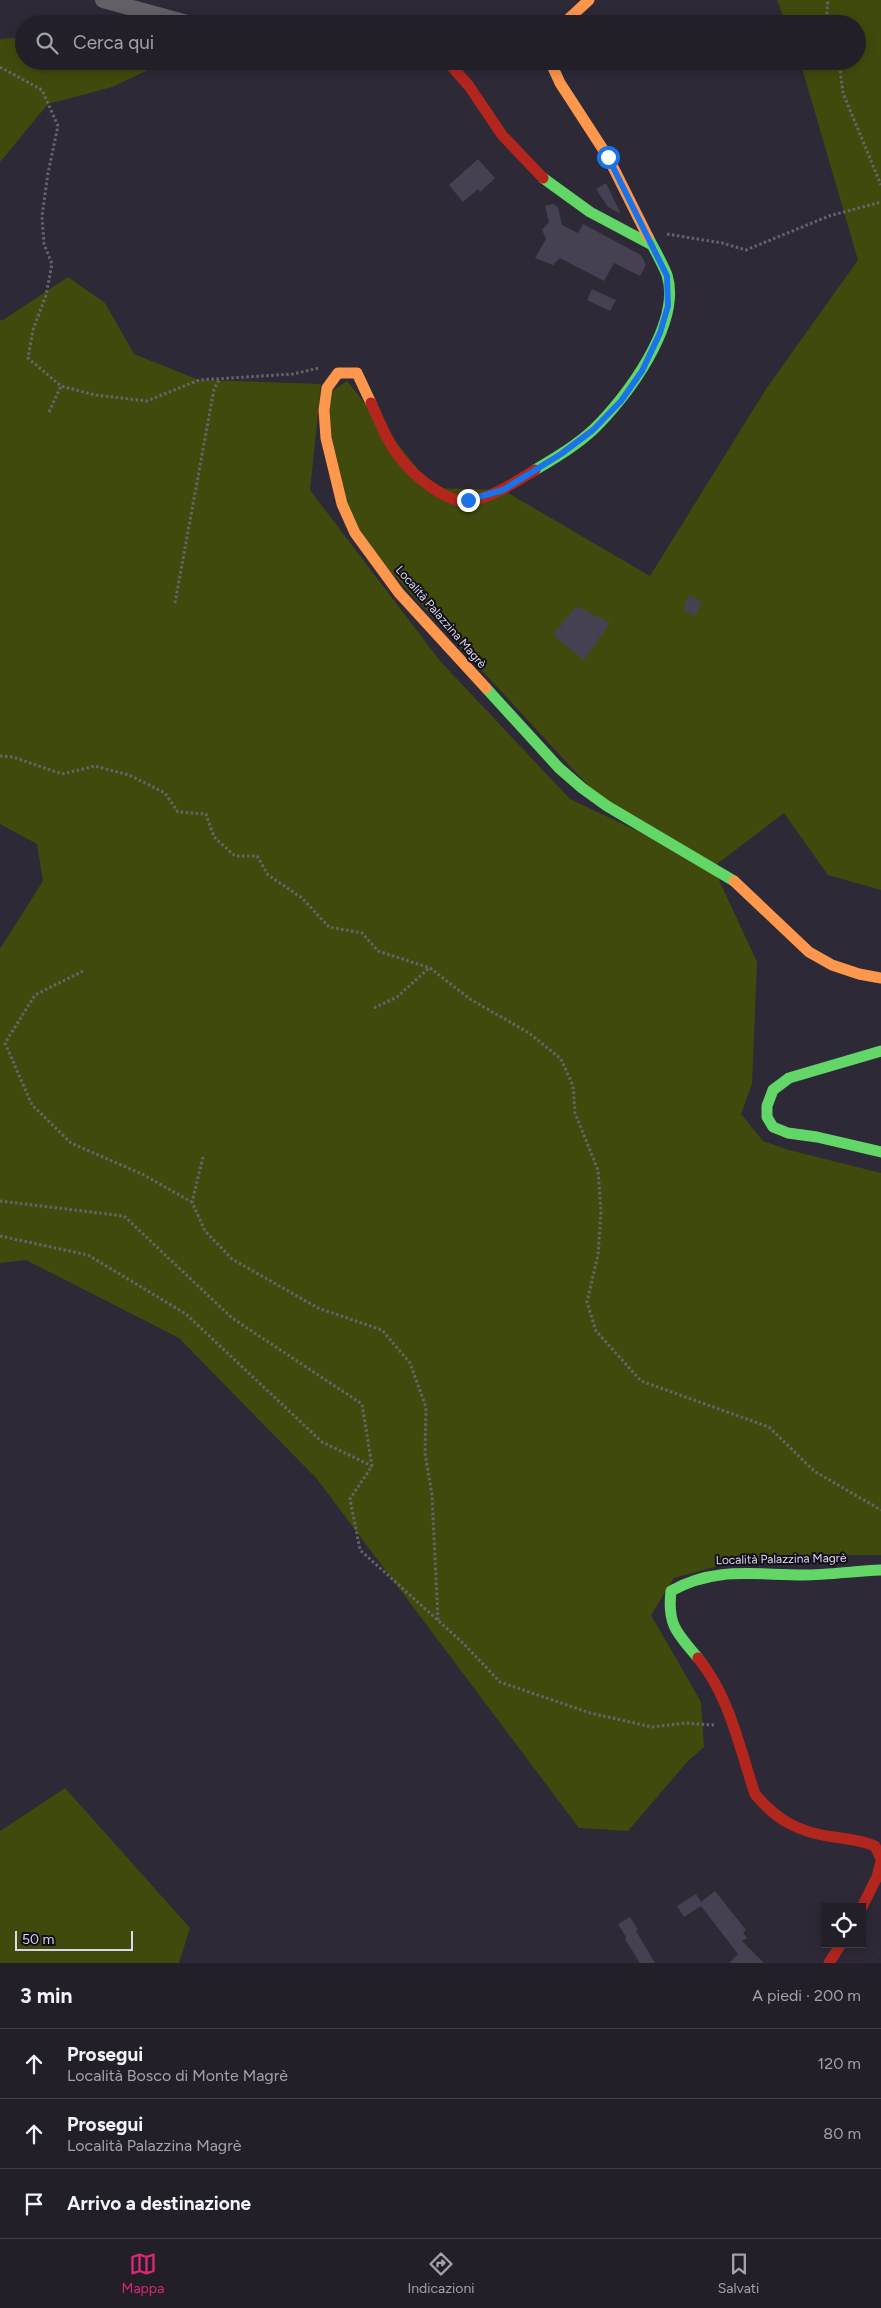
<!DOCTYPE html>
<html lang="it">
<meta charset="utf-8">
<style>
body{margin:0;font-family:Figtree,sans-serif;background:#2e2c34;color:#f1f3f6}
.controls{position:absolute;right:15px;bottom:15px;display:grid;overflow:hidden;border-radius:0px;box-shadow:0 2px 12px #0003}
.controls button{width:45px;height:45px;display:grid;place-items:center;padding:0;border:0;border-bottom:1px solid #3f3d45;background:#221f28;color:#f1f3f6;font:25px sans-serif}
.scale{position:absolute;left:15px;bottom:12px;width:118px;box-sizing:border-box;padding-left:5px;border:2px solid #dcd8e9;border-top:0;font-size:14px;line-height:18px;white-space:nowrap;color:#dcd8e9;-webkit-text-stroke:4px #120f1a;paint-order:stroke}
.stop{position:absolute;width:15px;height:15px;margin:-11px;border:4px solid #1a73e8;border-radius:50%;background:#fff}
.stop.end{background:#1a73e8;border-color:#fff;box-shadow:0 1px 5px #0008}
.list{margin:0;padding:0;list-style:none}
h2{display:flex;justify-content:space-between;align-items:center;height:65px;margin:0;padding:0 20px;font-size:21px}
h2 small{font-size:16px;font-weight:400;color:#a2a2a8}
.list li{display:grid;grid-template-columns:32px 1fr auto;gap:15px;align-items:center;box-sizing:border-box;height:70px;padding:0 20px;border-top:1px solid #3f3d45}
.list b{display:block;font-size:19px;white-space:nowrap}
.list p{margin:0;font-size:16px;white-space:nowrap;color:#a2a2a8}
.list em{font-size:16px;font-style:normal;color:#a2a2a8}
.icon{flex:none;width:28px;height:28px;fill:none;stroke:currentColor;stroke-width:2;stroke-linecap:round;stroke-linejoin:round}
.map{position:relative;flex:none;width:881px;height:1963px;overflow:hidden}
.search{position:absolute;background:#221f28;box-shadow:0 2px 12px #0003;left:15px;right:15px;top:15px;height:55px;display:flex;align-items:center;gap:12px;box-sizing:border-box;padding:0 18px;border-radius:28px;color:#a2a2a8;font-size:19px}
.sheet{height:275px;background:#221f28}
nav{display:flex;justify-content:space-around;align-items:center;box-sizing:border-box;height:70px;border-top:1px solid #3f3d45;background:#221f28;font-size:14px;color:#a2a2a8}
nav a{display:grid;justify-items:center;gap:2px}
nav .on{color:#db2777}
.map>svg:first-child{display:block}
.green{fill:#414a0d}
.building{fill:#464053}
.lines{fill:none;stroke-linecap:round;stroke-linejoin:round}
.path{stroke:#65646a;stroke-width:3;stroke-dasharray:2.5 2.5;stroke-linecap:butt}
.street{stroke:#636167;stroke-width:16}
.fast{stroke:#63d668;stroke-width:11}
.slow{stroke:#ff974d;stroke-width:11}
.jam{stroke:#b3261e;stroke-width:11}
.route{stroke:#1a73e8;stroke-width:6}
.labels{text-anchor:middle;stroke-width:4;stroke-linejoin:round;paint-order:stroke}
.street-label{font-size:12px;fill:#dcd8e9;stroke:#120f1a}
</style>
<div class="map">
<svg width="881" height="1963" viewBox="0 0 881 1963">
<rect width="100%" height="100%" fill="#2d2936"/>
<path class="green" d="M 777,0 L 881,0 L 881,890 L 828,875 L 784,813 L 713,867 L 757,962 L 752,1084 L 741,1114 L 763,1141 L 789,1150 L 881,1173 L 881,1555 L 809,1555 L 718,1566 L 674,1578 L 651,1615 L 701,1702 L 704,1747 L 687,1762 L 628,1831 L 579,1828 L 317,1479 L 179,1338 L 26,1260 L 0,1263 L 0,949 L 43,881 L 37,844 L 0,824 L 0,320 L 3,320 L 68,277 L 105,303 L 134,354 L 199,380 L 321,384 L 310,490 L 440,661 L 570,799 L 705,863 L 607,806 L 355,533 L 326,438 L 332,391 L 347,381 L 433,488 L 503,490 L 650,576 L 766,389 L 858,260 L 800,61 L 857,61 L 857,24 L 786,24 Z
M 24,37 L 24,61 L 167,61 L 112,87 L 48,104 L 0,162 L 0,39 Z
M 65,1788 L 190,1928 L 179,1963 L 0,1963 L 0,1831 Z"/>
<path class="building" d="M 478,159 L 495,178 L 480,192 L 478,189 L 463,202 L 449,185 Z
M 606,183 L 621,214 L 608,207 L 596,189 Z
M 553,204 L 558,207 L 562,225 L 578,233 L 583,224 L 641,255 L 646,265 L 640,276 L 614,263 L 604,281 L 560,258 L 553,265 L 535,258 L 546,239 L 542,230 L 549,222 L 545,206 Z
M 592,289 L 616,300 L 610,311 L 587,300 Z
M 689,595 L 702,602 L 695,616 L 683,609 Z
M 576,606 L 610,623 L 584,660 L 553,635 Z
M 715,1891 L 746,1930 L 743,1933 L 747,1938 L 742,1941 L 764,1963 L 729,1963 L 738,1954 L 701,1906 L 684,1917 L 677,1906 L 696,1894 L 701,1902 Z
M 630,1917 L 638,1930 L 636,1931 L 655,1963 L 640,1963 L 625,1939 L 626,1937 L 618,1924 Z"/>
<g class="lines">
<path class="path" d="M 826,24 L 828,0
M 839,61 L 843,93 L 881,185
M 0,67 L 42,90 L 58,126 L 48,173 L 42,216 L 44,244 L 52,264 L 46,295 L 33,330 L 28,358 L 61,386 L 95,395 L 147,401 L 199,380 L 293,374 L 319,368
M 667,234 L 722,243 L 746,250 L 829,216 L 881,202
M 49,412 L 61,386
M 175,603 L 214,389 L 219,380
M 0,756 L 13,757 L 62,774 L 95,766 L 129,775 L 165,793 L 178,812 L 206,814 L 214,837 L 235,856 L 257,856 L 268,875 L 302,898 L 329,927 L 362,933 L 378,951 L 430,968 L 470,999 L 529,1033 L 561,1059 L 573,1086 L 575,1113 L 598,1170 L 601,1212 L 598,1255 L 587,1302 L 596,1331 L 641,1381 L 769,1427 L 814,1471 L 881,1510
M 83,971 L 35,995 L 5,1043 L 32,1105 L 71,1143 L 142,1174 L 192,1202
M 374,1008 L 397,997 L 429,968
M 203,1157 L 192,1202 L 205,1231 L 232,1259 L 318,1308 L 382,1330 L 410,1363 L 426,1407 L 425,1453 L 432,1495 L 438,1620
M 0,1201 L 124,1216 L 232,1318 L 362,1404 L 372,1466 L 350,1499 L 360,1550 L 463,1643 L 500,1682 L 590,1713 L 652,1727 L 685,1723 L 714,1725
M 0,1236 L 88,1255 L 186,1314 L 322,1442 L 372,1466"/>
<path class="street" d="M 103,0 L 191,24"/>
<path class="fast" d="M 543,178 L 590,212 L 652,245
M 535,470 C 555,458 577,445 594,429 C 627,397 682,323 667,275 C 662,262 654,249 648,237
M 486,688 L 559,768 L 582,788 L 607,806 L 734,881
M 881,1051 L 789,1078 L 773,1090 L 767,1106 L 767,1117 L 773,1127 L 788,1133 L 817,1137 L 881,1152
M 698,1658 C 677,1633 667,1625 671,1591 C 715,1566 755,1575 803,1575 C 829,1575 855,1571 881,1570"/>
<path class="slow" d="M 563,24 L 589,0
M 550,61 L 560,83 L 608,157 L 648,237
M 371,403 L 357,373 L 338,373 L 327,388 L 324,410 L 326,438 L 342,504 L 355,533 L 399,593 L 486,688
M 734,881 L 809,952 L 832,965 L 859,974 L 881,978"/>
<path class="jam" d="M 447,61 L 469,86 L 502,135 L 543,178
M 371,403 C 380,422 388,444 402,460 C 414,476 448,504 469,501 C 493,497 514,483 535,470
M 698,1658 C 730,1697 739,1747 755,1794 C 776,1820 800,1833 834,1837 C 848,1839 862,1840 875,1846 L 881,1859
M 862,1907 L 877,1877 L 881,1861
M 829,1963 L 841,1944"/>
</g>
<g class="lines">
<path class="route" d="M 468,500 L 503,490 L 561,454 L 593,430 L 621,401 L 642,371 L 660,333 L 668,306 L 667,276 L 608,157"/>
</g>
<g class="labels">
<g class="street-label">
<text transform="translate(441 617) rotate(49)" y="4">Località Palazzina Magrè</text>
<text transform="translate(781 1559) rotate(-1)" y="4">Località Palazzina Magrè</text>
</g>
</g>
</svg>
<div class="controls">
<button><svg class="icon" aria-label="locate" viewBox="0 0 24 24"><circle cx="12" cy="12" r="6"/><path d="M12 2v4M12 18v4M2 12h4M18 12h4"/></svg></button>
</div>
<div class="scale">50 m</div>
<div class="stop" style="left:608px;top:157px"></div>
<div class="stop end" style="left:468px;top:500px"></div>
<div class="search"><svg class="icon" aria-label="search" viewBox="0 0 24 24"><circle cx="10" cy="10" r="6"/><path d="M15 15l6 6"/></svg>Cerca qui</div>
</div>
<section class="sheet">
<h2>3 min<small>A piedi · 200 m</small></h2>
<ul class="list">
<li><svg class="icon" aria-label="ahead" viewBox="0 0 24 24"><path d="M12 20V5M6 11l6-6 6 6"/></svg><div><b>Prosegui</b><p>Località Bosco di Monte Magrè</p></div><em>120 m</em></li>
<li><svg class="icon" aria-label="ahead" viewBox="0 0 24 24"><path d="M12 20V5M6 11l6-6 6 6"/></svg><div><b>Prosegui</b><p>Località Palazzina Magrè</p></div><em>80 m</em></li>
<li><svg class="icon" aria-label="arrive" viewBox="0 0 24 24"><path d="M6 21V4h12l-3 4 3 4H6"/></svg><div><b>Arrivo a destinazione</b></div></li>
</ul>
</section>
<nav>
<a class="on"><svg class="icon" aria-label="map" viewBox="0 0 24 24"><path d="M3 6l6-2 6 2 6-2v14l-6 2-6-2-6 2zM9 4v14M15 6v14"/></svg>Mappa</a>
<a><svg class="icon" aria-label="directions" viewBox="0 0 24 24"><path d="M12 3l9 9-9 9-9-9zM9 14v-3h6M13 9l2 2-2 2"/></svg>Indicazioni</a>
<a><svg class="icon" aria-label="saved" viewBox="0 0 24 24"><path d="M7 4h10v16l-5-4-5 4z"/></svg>Salvati</a>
</nav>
